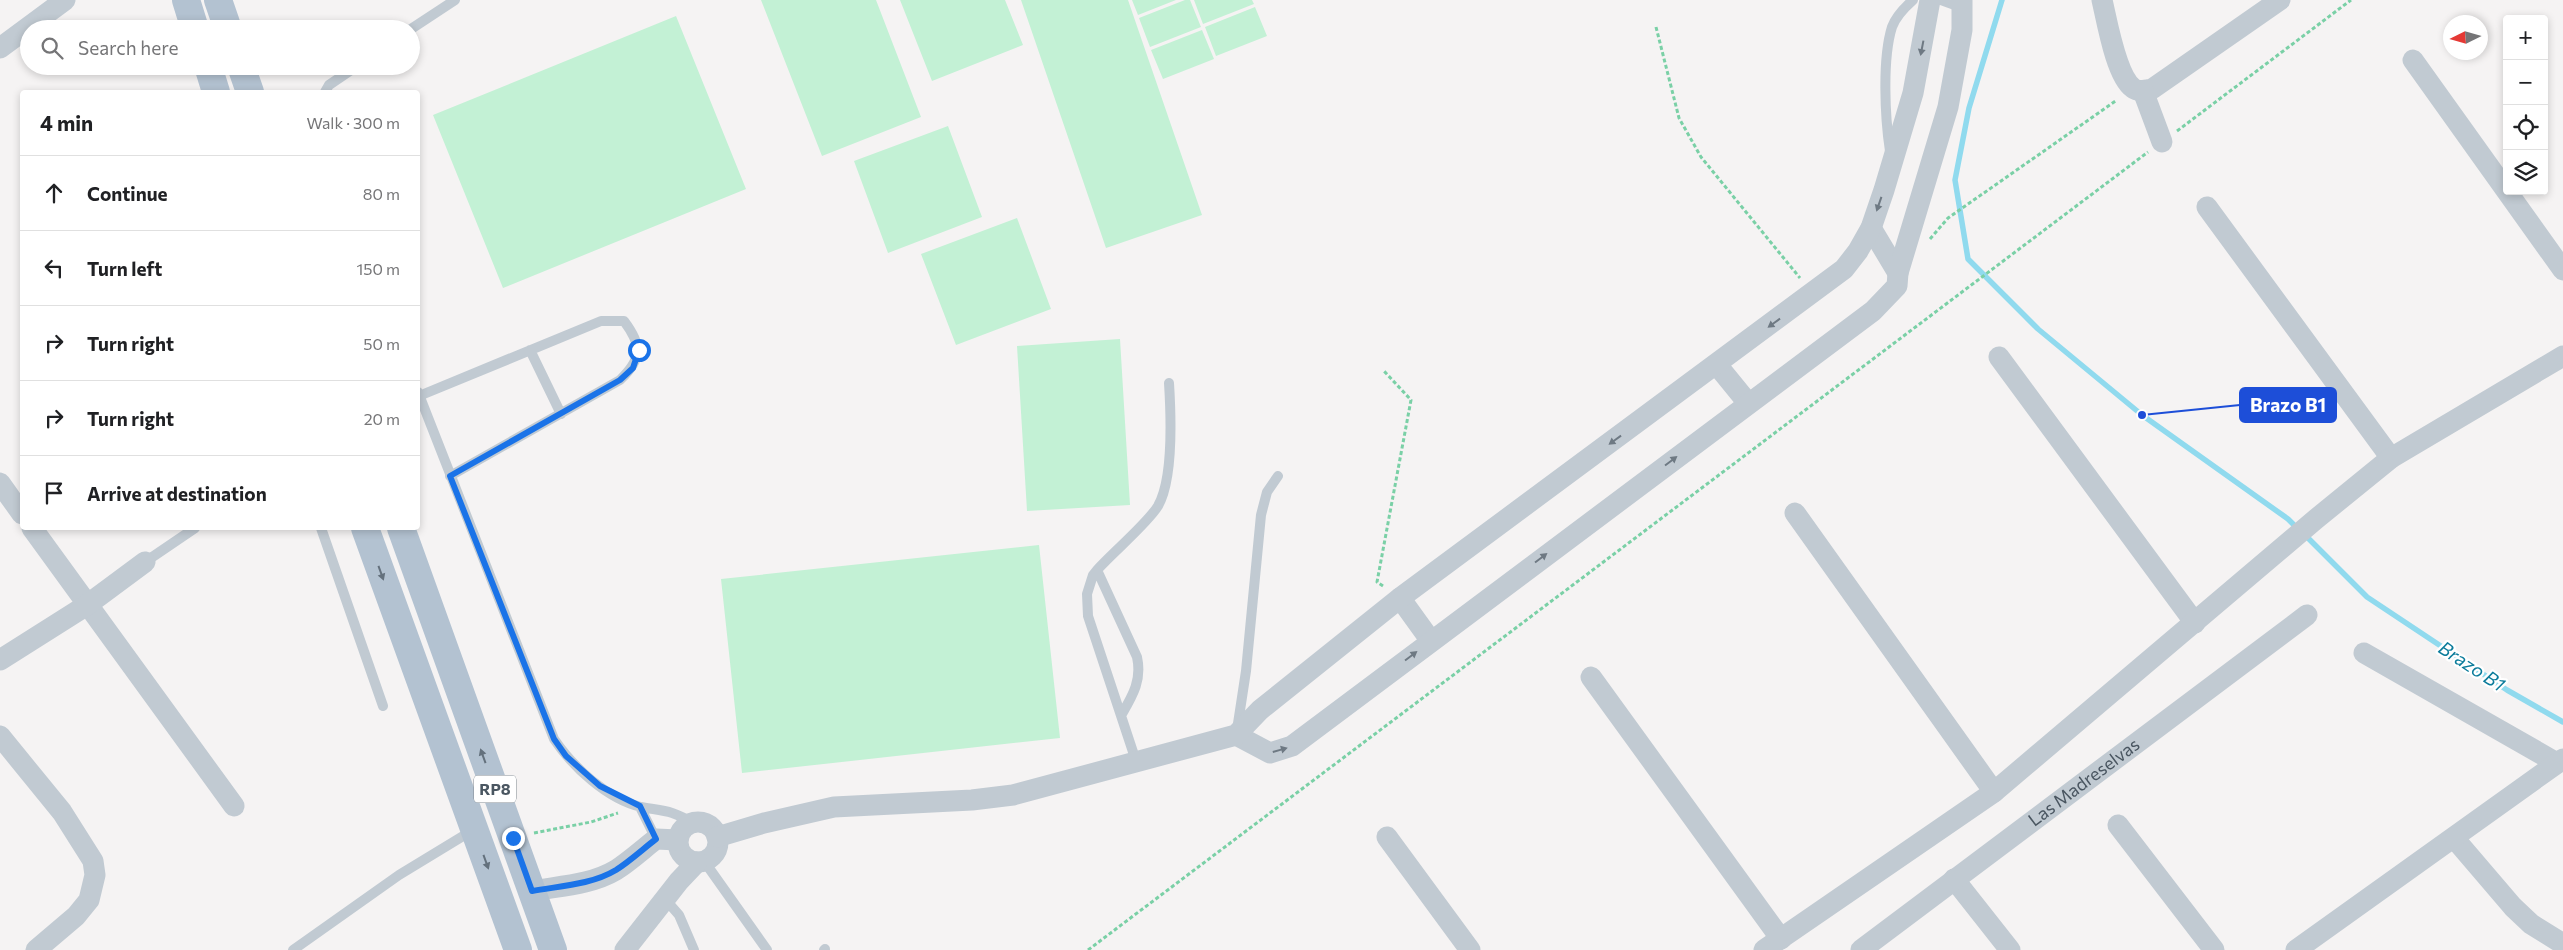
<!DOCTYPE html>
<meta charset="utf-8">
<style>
body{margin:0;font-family:Commissioner,sans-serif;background:#f6f6f6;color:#202124}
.controls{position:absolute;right:15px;top:15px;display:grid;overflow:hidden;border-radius:5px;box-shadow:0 2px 8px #0003}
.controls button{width:45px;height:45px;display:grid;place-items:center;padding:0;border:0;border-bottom:1px solid #e0e0e0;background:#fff;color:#202124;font:25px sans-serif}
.compass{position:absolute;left:2443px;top:15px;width:45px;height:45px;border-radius:50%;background:#fff;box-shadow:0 2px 8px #0003;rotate:265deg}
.stop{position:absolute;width:15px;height:15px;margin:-11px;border:4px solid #1a73e8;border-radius:50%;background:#fff}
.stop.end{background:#1a73e8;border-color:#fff;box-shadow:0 1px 5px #0008}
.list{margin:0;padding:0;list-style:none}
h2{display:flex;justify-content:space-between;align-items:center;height:65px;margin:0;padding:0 20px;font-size:21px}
h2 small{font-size:16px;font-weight:400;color:#757577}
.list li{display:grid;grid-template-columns:32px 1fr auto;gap:15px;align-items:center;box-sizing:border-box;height:75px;padding:0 20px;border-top:1px solid #e0e0e0}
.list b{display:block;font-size:19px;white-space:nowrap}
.list em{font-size:16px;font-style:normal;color:#757577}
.icon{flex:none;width:28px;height:28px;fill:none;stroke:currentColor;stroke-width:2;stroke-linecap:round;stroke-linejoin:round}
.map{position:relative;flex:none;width:2563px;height:950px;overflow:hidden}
.search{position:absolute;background:#fff;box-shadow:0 2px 8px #0003;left:20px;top:20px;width:400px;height:55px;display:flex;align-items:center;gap:12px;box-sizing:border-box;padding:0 18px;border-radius:28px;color:#757577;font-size:19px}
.panel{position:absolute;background:#fff;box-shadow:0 2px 8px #0003;left:20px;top:90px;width:400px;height:440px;border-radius:5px}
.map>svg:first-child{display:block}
.green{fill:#c3f1d5}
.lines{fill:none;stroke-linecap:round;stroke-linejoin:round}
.stream{stroke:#90daee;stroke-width:5.5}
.path{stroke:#7ad0a6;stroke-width:3;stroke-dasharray:4 2.5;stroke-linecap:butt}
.service{stroke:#c1cad2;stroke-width:10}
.minor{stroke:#c1cad2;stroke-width:21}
.primary{stroke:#b3c2d1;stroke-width:28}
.oneway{fill:#6e7983}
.oneway2{fill:#64717d}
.route{stroke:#1a73e8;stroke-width:6}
.labels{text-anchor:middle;stroke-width:4.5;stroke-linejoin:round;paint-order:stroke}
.shield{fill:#fff;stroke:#808990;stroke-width:1}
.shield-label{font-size:16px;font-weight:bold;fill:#4a5661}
.street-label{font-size:18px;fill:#4a5661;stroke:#fff}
.water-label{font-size:19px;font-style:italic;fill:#0c7c9b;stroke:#fff}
.leader{fill:none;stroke:#1d4ed8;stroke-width:2}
.callout-dot{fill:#1d4ed8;stroke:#fff;stroke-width:2}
.callout{fill:#1d4ed8;stroke:#1d4ed8;stroke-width:2}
.callout-label{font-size:19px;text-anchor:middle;font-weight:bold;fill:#fff}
</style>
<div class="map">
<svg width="2563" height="950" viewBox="0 0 2563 950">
<rect width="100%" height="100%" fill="#f5f3f3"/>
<path class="green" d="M 761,0 L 876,0 L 921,117 L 822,156 Z
M 900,0 L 1005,0 L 1023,45 L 932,81 Z
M 1021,0 L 1128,0 L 1202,215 L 1106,248 Z
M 1132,0 L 1176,0 L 1138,15 Z
M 1185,0 L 1190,0 L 1201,27 L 1150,47 L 1139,18 Z
M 1194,0 L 1252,0 L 1254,4 L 1203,24 Z
M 1255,7 L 1267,36 L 1216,56 L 1205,27 Z
M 676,16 L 746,189 L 503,288 L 433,115 Z
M 1202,30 L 1214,59 L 1163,79 L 1151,50 Z
M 948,126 L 982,217 L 888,253 L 854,161 Z
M 1017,218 L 1051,309 L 956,345 L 921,254 Z
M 1120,339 L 1130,505 L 1027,511 L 1017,346 Z
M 1039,545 L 1060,738 L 742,773 L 721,579 Z"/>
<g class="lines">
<path class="stream" d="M 2002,0 L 1969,108 L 1955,180 L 1968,259 L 2038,329 L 2142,415 L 2288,519 L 2298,529
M 2305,535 L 2367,597 L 2507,690 L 2563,722"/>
<path class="path" d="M 1656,27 L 1679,118 L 1701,157 L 1800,278
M 2177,131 L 2351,0
M 1930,239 L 1948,218 L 2117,100
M 1383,586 L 1377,582 L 1411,400 L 1383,370
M 534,833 L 591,822 L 618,813
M 1088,950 L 2148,152"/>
<path class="service" d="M 1941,0 L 1963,8
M 411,29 L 455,0
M 325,92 L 329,85 L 357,66
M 1890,151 C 1885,118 1882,59 1892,27 C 1896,16 1904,8 1913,0
M 530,350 L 561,414
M 418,392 L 554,739 C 573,767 607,799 641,807 C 662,811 673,810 692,823
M 419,396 L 601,321 L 624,321 C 642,345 643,358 620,380 L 450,476
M 321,528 L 383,706
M 145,562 L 195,528
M 1097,570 L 1137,657 C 1142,680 1133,695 1122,714
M 1237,730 L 1246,671 L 1261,515 L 1267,492 L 1278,476
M 1136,761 L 1088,616 L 1087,594 L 1093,575 L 1097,570 C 1113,552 1147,524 1158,506 C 1174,478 1171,415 1169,383
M 640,807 L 656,839
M 704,861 L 767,950
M 665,899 L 679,915 L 694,950
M 293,950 L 399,875 L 473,830
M 824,950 L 825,949"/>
<g class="minor">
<path d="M 2102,0 C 2107,21 2116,76 2133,88 C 2138,92 2146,90 2152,89 L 2280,0"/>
<path d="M 0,48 L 65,0"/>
<path d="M 2413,60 L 2563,270"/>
<path d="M 2143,91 L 2162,142"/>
<path d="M 2207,207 L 2391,458"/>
<path d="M 1871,228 L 1898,273"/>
<path d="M 1999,357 L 2195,623"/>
<path d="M 1717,365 L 1748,403"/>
<path d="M 0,483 L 22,514"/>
<path d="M 1795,513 L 1994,792"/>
<path d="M 32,528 L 234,806"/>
<path d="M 1400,598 L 1431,641"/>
<path d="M 2364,653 L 2557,763"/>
<path d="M 0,660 L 87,605 L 145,562"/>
<path d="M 1591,677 L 1781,939"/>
<path d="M 1236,735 L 1270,753 L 1292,746 L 1873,311 L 1897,286 L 1898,273 L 1948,107 L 1962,30 L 1962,0"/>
<path d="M 0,736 L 62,812 L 93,861 L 95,875 L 89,900 L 76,916 L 36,950"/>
<circle cx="698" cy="842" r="20"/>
<path d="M 2118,825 L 2214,950"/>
<path d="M 717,837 L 764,823 L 834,807 L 972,800 L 1013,795 L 1236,735 L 1260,710 L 1400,598 L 1844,269 L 1858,251 L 1871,228 L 1884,190 L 1913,93 L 1930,0"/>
<path d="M 1387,837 L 1470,950"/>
<path d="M 2454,838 L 2513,907 L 2531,924 L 2563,944"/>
<path d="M 1954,879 L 2010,950"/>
<path d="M 532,891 C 559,886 591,885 616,870 C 630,861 643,849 656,839 L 678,840"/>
<path d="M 625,950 L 679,881 L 697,862"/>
<path d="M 1764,950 L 1994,792 L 2316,519 L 2391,458 L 2563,356"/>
<path id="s1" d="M 1861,950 L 2307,615"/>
<path d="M 2296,950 L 2563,759"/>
</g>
<path class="primary" d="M 186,0 L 195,29
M 218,0 L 228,29
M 208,66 L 216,92
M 241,66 L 250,92
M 365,528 L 518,950
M 401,528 L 553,950"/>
</g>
<defs><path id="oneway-solid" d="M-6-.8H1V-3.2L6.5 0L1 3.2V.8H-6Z" transform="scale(1.25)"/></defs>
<g class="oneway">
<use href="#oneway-solid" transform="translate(1922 48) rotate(101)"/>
<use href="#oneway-solid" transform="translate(1879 204) rotate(109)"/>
<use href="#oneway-solid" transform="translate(1774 323) rotate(144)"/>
<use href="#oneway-solid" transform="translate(1615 440) rotate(144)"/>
<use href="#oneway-solid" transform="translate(1671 461) rotate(-37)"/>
<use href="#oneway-solid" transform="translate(1541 558) rotate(-37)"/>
<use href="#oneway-solid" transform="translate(1411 656) rotate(-37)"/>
<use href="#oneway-solid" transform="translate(1280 750) rotate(-16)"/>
</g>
<g class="oneway2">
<use href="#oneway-solid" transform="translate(381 573) rotate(70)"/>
<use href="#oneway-solid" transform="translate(483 756) rotate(-110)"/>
<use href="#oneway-solid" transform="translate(486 862) rotate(70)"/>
</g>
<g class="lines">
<path class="route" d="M 513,838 L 532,891 C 559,886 591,885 616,870 C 630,861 643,849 656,839 L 640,806 L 600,786 L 566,756 L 554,739 L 450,476 L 620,380 L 633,368 L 639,350"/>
</g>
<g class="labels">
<rect class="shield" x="474" y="775.5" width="42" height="27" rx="4"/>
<g class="shield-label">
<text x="495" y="795">RP8</text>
</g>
<g class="street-label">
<text dy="6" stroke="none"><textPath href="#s1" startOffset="279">Las Madreselvas</textPath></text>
</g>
<g class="water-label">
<text transform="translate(2472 666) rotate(33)" y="7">Brazo B1</text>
</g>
</g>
<path class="leader" d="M2142 415L2240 405"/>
<circle class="callout-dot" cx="2142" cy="415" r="5"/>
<rect class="callout" x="2240" y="388" width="96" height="34" rx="5"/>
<g class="callout-label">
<text x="2288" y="412">Brazo B1</text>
</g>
</svg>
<div class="controls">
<button>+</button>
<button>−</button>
<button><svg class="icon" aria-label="locate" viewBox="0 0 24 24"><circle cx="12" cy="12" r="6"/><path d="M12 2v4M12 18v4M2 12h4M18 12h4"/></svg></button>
<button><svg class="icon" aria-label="layers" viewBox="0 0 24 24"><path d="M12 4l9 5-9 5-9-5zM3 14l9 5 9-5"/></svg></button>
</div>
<svg class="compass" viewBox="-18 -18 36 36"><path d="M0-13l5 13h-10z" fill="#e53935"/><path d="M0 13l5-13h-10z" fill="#757577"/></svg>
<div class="stop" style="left:639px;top:350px"></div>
<div class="stop end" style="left:513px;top:838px"></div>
<div class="search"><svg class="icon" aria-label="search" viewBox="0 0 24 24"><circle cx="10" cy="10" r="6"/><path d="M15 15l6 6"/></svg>Search here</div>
<section class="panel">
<h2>4 min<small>Walk · 300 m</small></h2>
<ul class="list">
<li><svg class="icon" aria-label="ahead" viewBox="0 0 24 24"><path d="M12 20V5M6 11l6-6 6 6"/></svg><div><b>Continue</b></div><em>80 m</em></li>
<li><svg class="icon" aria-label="left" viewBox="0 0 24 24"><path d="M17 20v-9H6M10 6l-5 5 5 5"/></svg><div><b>Turn left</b></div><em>150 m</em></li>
<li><svg class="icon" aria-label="right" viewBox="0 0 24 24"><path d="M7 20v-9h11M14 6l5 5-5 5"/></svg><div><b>Turn right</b></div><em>50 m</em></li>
<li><svg class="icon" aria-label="right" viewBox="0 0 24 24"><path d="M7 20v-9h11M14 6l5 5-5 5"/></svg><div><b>Turn right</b></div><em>20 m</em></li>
<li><svg class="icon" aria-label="arrive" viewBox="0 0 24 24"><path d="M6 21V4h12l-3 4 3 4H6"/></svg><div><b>Arrive at destination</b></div></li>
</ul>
</section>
</div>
